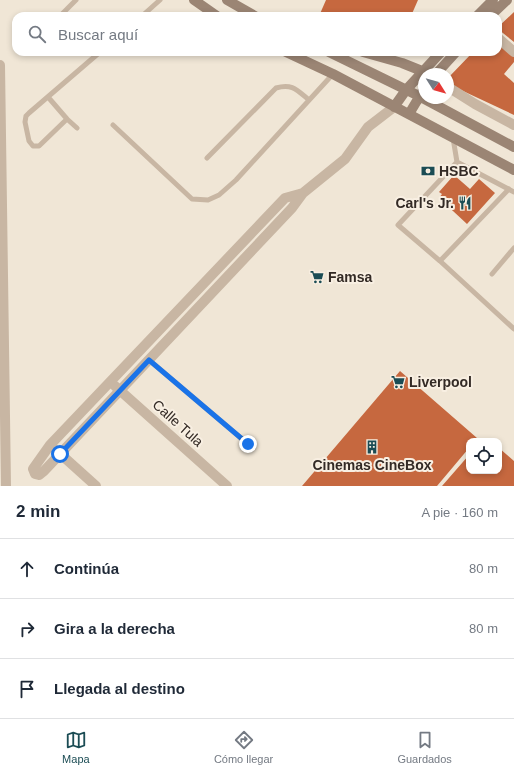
<!DOCTYPE html>
<html lang="es">
<meta charset="utf-8">
<style>
body{margin:0;font-family:Arial,sans-serif;background:#f6f6f7;color:#1f2937}
.controls{position:absolute;right:12px;bottom:12px;display:grid;overflow:hidden;border-radius:8px;box-shadow:0 2px 6px #0003}
.controls button{width:36px;height:36px;display:grid;place-items:center;padding:0;border:0;border-bottom:1px solid #e0e1e3;background:#fff;color:#1f2937;font:20px sans-serif}
.compass{position:absolute;left:418px;top:68px;width:36px;height:36px;border-radius:50%;background:#fff;box-shadow:0 2px 6px #0003;rotate:127deg}
.stop{position:absolute;width:12px;height:12px;margin:-9px;border:3px solid #1a73e8;border-radius:50%;background:#fff}
.stop.end{background:#1a73e8;border-color:#fff;box-shadow:0 1px 4px #0008}
.list{margin:0;padding:0;list-style:none}
h2{display:flex;justify-content:space-between;align-items:center;height:52px;margin:0;padding:0 16px;font-size:17px}
h2 small{font-size:13px;font-weight:400;color:#747a83}
.list li{display:grid;grid-template-columns:26px 1fr auto;gap:12px;align-items:center;box-sizing:border-box;height:60px;padding:0 16px;border-top:1px solid #e0e1e3}
.list b{display:block;font-size:15px;white-space:nowrap}
.list em{font-size:13px;font-style:normal;color:#747a83}
.icon{flex:none;width:22px;height:22px;fill:none;stroke:currentColor;stroke-width:2;stroke-linecap:round;stroke-linejoin:round}
.map{position:relative;flex:none;width:514px;height:486px;overflow:hidden}
.search{position:absolute;background:#fff;box-shadow:0 2px 6px #0003;left:12px;right:12px;top:12px;height:44px;display:flex;align-items:center;gap:10px;box-sizing:border-box;padding:0 14px;border-radius:12px;color:#747a83;font-size:15px}
.sheet{height:232px;background:#fff}
nav{display:flex;justify-content:space-around;align-items:center;box-sizing:border-box;height:56px;border-top:1px solid #e0e1e3;background:#fff;font-size:11px;color:#747a83}
nav a{display:grid;justify-items:center;gap:2px}
nav .on{color:#1b4c54}
.map>svg:first-child{display:block}
.building{fill:#c6683f}
.lines{fill:none;stroke-linecap:round;stroke-linejoin:round}
.service{stroke:#c8b6a3;stroke-width:5}
.minor{stroke:#c8b6a3;stroke-width:10}
.tertiary{stroke:#c8b6a3;stroke-width:10}
.secondary{stroke:#9b8574;stroke-width:10}
.route{stroke:#1a73e8;stroke-width:5}
.labels{text-anchor:middle;stroke-width:4;stroke-linejoin:round;paint-order:stroke}
.poi-label{font-size:14px;font-weight:bold;fill:#332a25;stroke:#f8efe2;text-anchor:start}
.street-label{font-size:14px;fill:#332a25;stroke:#f8efe2}
</style>
<div class="map">
<svg width="514" height="486" viewBox="0 0 514 486">
<rect width="100%" height="100%" fill="#f0e6d6"/>
<path class="building" d="M 326,0 L 418,0 L 411,16 L 319,16 Z
M 514,12 L 514,42 L 498,29 L 498,27 Z
M 498,43 L 514,57 L 514,62 L 504,74 L 514,83 L 514,115 L 448,84 L 448,78 L 473,52 L 498,52 Z
M 454,175 L 470,189 L 479,179 L 495,193 L 467,224 L 439,198 L 442,194 L 439,192 Z
M 400,371 L 477,438 L 475,441 L 469,441 L 469,448 L 437,486 L 302,486 Z
M 499,448 L 514,461 L 514,486 L 442,486 L 469,455 L 469,471 L 499,471 Z"/>
<g class="lines">
<path class="service" d="M 60,16 L 76,0
M 142,16 L 160,0
M 48,97 L 67,119 L 39,146 L 33,146 L 29,141 L 25,122 L 26,116 L 29,113 L 100,52
M 67,119 L 77,128
M 113,125 L 192,199 L 208,200 L 219,195 L 236,180 L 333,74
M 453,138 L 457,162 L 398,225 L 440,261 L 514,329
M 207,158 L 276,88 C 292,83 297,90 309,100
M 457,162 L 514,192
M 440,261 L 509,189
M 492,274 L 514,248
M 149,360 L 248,444"/>
<path class="minor" d="M 498,38 L 514,52
M 0,65 L 6,486
M 303,193 L 285,198 L 50,445 L 33,469 L 35,474 L 39,475 L 44,471 L 292,208 L 303,193 L 345,159 L 368,127 L 394,107
M 115,386 L 227,486
M 56,450 L 96,486"/>
<path class="tertiary" d="M 448,87 L 475,104 L 514,125"/>
<path class="secondary" d="M 194,0 L 217,16
M 227,0 L 255,16
M 477,16 L 493,0
M 490,16 L 507,0
M 286,52 L 333,74 L 514,170
M 329,52 L 419,96 L 514,147
M 363,52 L 402,63 L 422,71
M 436,74 L 456,52
M 394,107 L 406,90 L 441,52
M 409,114 L 424,89"/>
</g>
<g class="lines">
<path class="route" d="M 60,454 L 149,360 L 248,444"/>
</g>
<defs>
<g id="bank-bare" transform="scale(1.08)"><path d="M-6-4H6V4H-6ZM0-2.3a2.3 2.3 0 1 0 0 4.6a2.3 2.3 0 1 0 0-4.6Z" fill="#1b4c54" stroke="#f8efe2" stroke-width="2.5" paint-order="stroke"/></g>
<g id="restaurant-bare" transform="scale(1.08)"><path d="M-5-6h1v4h1v-4h1v4h1v-4h1v5L-1.5 .5V6h-2V.5L-5-1ZM5-6V6H3V1.5H1.5Q1.5-4 5-6Z" fill="#1b4c54" stroke="#f8efe2" stroke-width="2.5" paint-order="stroke"/></g>
<g id="supermarket-bare" transform="scale(1.08)"><path d="M-6-5.5h2.5l.6 2H6L4.5 2H-2.5L-4.4-4H-6ZM-1.5 3.2a1.3 1.3 0 1 0 .1 0ZM3 3.2a1.3 1.3 0 1 0 .1 0Z" fill="#1b4c54" stroke="#f8efe2" stroke-width="2.5" paint-order="stroke"/></g>
<g id="building-bare" transform="scale(1.08)"><path d="M-4-6H4V6H1V3H-1V6H-4ZM-2.5-4.3h1.7v1.8h-1.7ZM.8-4.3h1.7v1.8H.8ZM-2.5-1h1.7V.8h-1.7ZM.8-1h1.7V.8H.8Z" fill="#1b4c54" stroke="#f8efe2" stroke-width="2.5" paint-order="stroke"/></g>
</defs>
<g fill-rule="evenodd">
<use href="#bank-bare" x="428" y="171"/>
<use href="#restaurant-bare" x="465" y="203"/>
<use href="#supermarket-bare" x="317" y="277"/>
<use href="#supermarket-bare" x="398" y="382"/>
<use href="#building-bare" x="372" y="447"/>
</g>
<g class="labels">
<g class="poi-label">
<text x="439" y="176">HSBC</text>
<text x="454" y="208" text-anchor="end">Carl's Jr.</text>
<text x="328" y="282">Famsa</text>
<text x="409" y="387">Liverpool</text>
<text x="372" y="470" text-anchor="middle">Cinemas CineBox</text>
</g>
<g class="street-label">
<text transform="translate(178 423) rotate(42)" y="5">Calle Tula</text>
</g>
</g>
</svg>
<div class="controls">
<button><svg class="icon" aria-label="locate" viewBox="0 0 24 24"><circle cx="12" cy="12" r="6"/><path d="M12 2v4M12 18v4M2 12h4M18 12h4"/></svg></button>
</div>
<svg class="compass" viewBox="-18 -18 36 36"><path d="M0-13l5 13h-10z" fill="#e53935"/><path d="M0 13l5-13h-10z" fill="#747a83"/></svg>
<div class="stop" style="left:60px;top:454px"></div>
<div class="stop end" style="left:248px;top:444px"></div>
<div class="search"><svg class="icon" aria-label="search" viewBox="0 0 24 24"><circle cx="10" cy="10" r="6"/><path d="M15 15l6 6"/></svg>Buscar aquí</div>
</div>
<section class="sheet">
<h2>2 min<small>A pie · 160 m</small></h2>
<ul class="list">
<li><svg class="icon" aria-label="ahead" viewBox="0 0 24 24"><path d="M12 20V5M6 11l6-6 6 6"/></svg><div><b>Continúa</b></div><em>80 m</em></li>
<li><svg class="icon" aria-label="right" viewBox="0 0 24 24"><path d="M7 20v-9h11M14 6l5 5-5 5"/></svg><div><b>Gira a la derecha</b></div><em>80 m</em></li>
<li><svg class="icon" aria-label="arrive" viewBox="0 0 24 24"><path d="M6 21V4h12l-3 4 3 4H6"/></svg><div><b>Llegada al destino</b></div></li>
</ul>
</section>
<nav>
<a class="on"><svg class="icon" aria-label="map" viewBox="0 0 24 24"><path d="M3 6l6-2 6 2 6-2v14l-6 2-6-2-6 2zM9 4v14M15 6v14"/></svg>Mapa</a>
<a><svg class="icon" aria-label="directions" viewBox="0 0 24 24"><path d="M12 3l9 9-9 9-9-9zM9 14v-3h6M13 9l2 2-2 2"/></svg>Cómo llegar</a>
<a><svg class="icon" aria-label="saved" viewBox="0 0 24 24"><path d="M7 4h10v16l-5-4-5 4z"/></svg>Guardados</a>
</nav>
